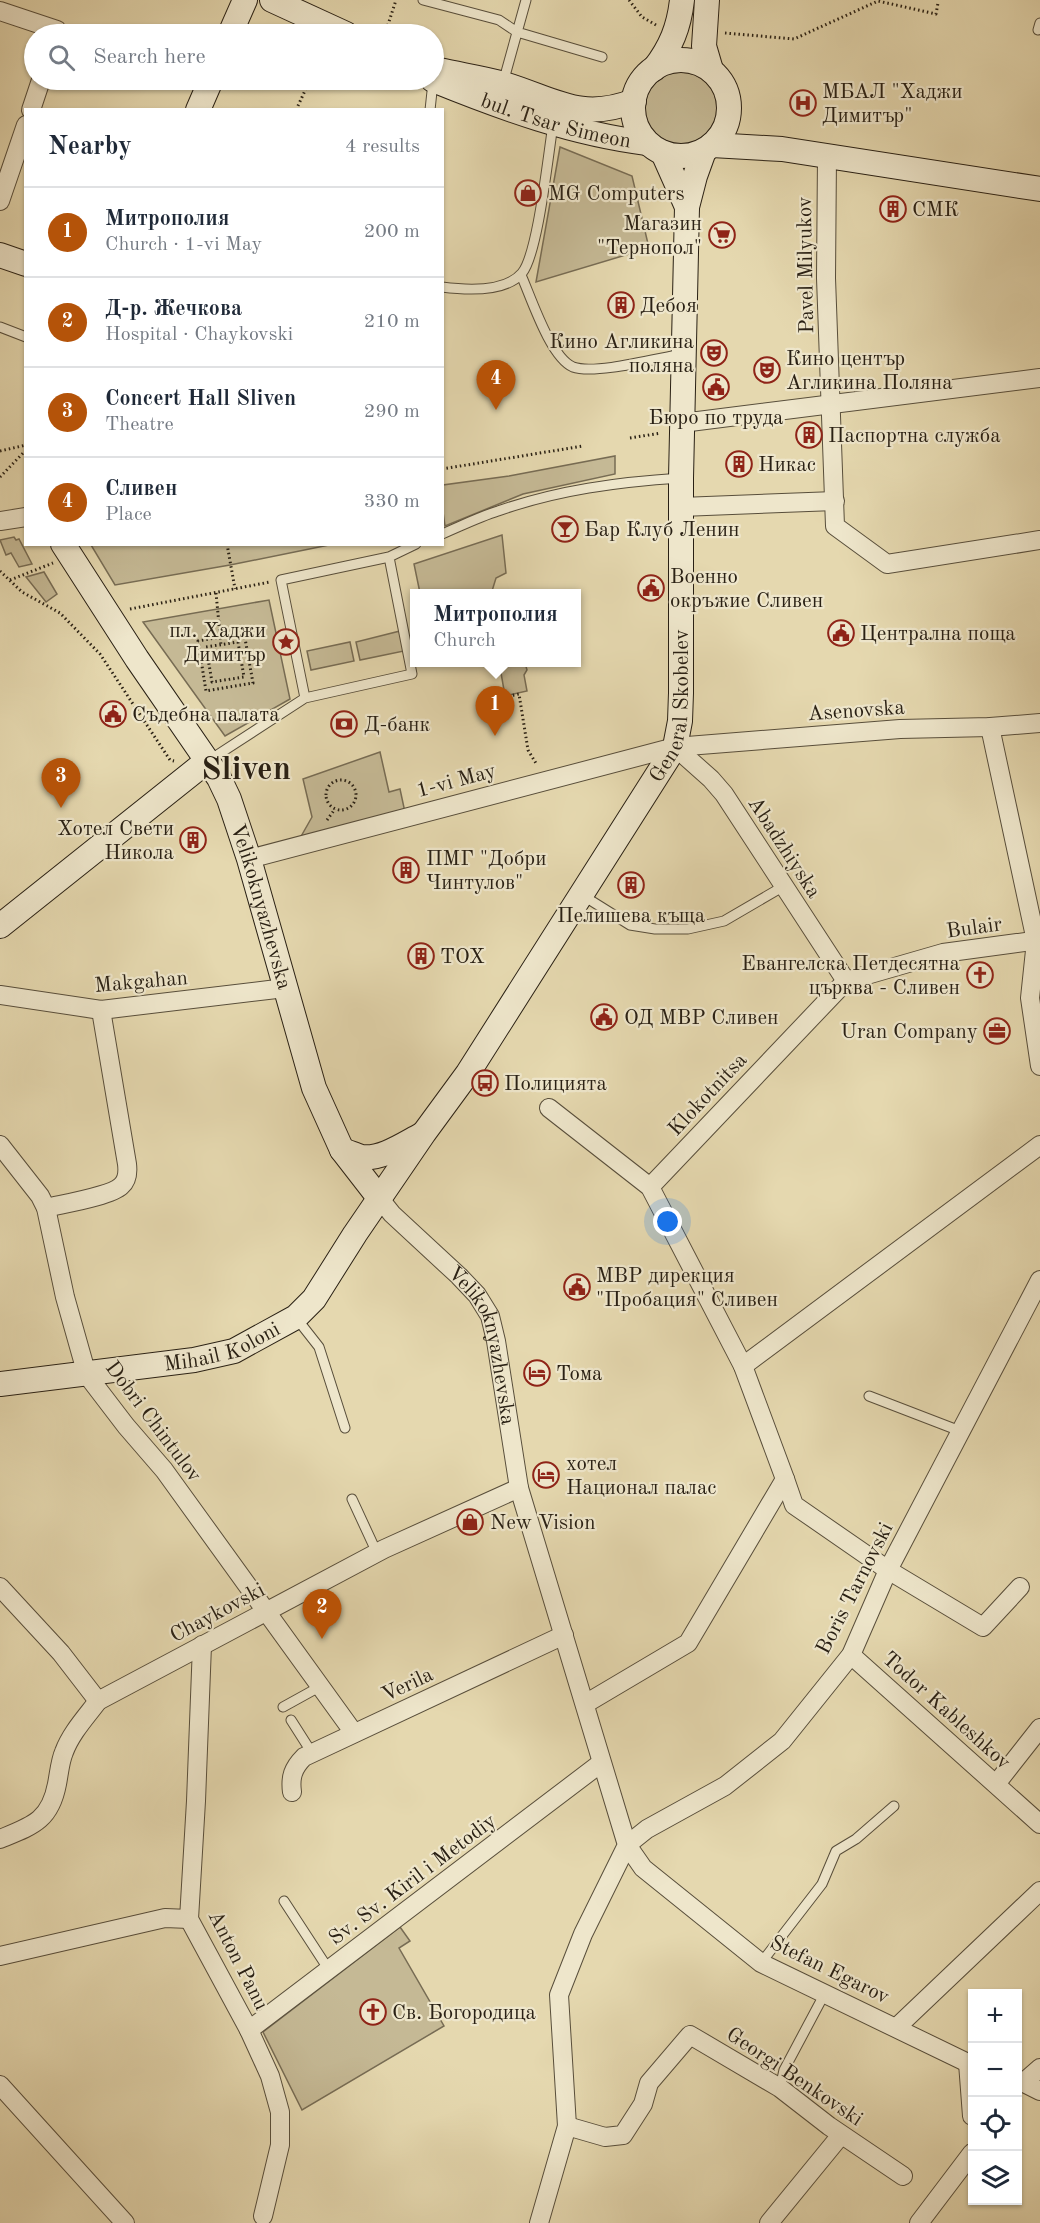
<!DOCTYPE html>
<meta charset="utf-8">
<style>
body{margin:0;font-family:"Old Standard TT",serif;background:#f6f6f7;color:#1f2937}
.controls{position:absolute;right:18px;bottom:18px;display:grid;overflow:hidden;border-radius:0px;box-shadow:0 2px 4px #0004}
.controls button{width:54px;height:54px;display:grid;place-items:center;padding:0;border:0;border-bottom:2px solid #e0e1e3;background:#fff;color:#1f2937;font:30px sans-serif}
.you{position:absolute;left:668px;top:1222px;width:21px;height:21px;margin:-15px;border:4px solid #fff;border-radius:50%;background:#1a73e8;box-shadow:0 0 0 9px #1a73e833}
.badge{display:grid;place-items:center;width:39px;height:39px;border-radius:50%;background:#b45309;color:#fff;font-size:20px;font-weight:700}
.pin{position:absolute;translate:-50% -50px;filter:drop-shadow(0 2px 3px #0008)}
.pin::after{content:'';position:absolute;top:32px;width:21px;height:18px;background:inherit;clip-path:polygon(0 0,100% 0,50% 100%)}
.popup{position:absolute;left:410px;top:589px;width:171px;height:78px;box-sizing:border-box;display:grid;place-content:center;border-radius:0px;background:#fff;filter:drop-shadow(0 2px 4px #0005);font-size:20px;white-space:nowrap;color:#747a83}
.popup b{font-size:22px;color:#1f2937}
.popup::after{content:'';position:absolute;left:50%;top:100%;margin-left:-12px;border:12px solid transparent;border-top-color:#fff}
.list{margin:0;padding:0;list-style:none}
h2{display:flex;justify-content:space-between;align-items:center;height:78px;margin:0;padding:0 24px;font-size:26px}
h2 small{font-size:20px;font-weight:400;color:#747a83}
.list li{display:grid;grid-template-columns:39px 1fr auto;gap:18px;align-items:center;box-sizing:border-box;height:90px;padding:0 24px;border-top:2px solid #e0e1e3}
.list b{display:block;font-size:22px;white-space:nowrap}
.list p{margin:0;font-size:20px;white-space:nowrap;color:#747a83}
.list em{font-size:20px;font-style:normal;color:#747a83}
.icon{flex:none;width:33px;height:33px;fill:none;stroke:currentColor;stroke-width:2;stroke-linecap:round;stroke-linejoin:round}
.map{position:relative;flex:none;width:1040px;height:2223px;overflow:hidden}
.search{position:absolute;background:#fff;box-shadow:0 2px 4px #0004;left:24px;top:24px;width:420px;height:66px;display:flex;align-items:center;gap:15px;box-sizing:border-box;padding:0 21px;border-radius:33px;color:#747a83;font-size:22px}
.panel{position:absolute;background:#fff;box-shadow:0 2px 4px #0004;left:24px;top:108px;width:420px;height:438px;border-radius:0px}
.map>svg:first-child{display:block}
.green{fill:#c5b995;stroke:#776c54;stroke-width:1.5}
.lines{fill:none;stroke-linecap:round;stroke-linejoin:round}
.lane-casing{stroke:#584e3b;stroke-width:11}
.street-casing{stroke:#584e3b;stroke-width:20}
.secondary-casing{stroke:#292014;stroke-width:26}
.path{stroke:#292014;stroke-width:3;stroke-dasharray:1.5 3;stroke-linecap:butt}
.lane{stroke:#eee6cb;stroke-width:9}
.street{stroke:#eee6cb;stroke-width:18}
.secondary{stroke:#eee6cb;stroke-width:24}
.labels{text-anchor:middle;stroke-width:4.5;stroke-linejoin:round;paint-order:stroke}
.poi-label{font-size:21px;fill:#292014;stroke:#eee6cb;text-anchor:start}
.street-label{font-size:21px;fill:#292014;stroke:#eee6cb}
.town-label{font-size:33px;font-weight:bold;fill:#292014;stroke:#eee6cb}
</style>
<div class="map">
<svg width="1040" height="2223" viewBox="0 0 1040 2223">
<rect width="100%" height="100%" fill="#e5d8af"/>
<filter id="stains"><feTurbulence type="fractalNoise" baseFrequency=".00333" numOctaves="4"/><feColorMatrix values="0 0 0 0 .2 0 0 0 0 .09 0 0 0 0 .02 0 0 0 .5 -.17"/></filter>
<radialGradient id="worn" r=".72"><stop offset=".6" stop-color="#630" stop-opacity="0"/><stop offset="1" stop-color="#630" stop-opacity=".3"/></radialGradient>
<path class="green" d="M645 108a36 36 0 1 1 72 0a36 36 0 1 1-72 0Z
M 560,147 L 632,176 L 649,248 L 536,282 Z
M 615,456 L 615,474 L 523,494 L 445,526 L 443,512 L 443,485 L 509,476 Z
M 502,535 L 506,573 L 496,578 L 492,591 L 476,594 L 420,593 L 414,564 Z
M 14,537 L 16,540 L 19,539 L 32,564 L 19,567 L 11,553 L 6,555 L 0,540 Z
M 91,545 L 329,545 L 230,565 L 115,585 Z
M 44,572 L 57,594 L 46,602 L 26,577 Z
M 269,600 L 290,699 L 225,736 L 143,622 Z
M 400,631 L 404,651 L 360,660 L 356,642 Z
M 350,642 L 354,661 L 311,670 L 307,651 Z
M 495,663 L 525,663 L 527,670 L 524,675 L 527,691 L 505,696 L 500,667 Z
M 380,752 L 389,792 L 400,789 L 406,817 L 295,847 L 312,817 L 303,779 Z
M 400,1927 L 410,1941 L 399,1948 L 444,2026 L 302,2110 L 263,2032 Z"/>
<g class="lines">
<g class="lane-casing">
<path id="lane" d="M 423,0 L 499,20 L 517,32 L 602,57
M 1038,30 L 1040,23
M 503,83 L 526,0
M 430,110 L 433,82
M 521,275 C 531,297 550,357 573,367 C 595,375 658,358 683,354
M 442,287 C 465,290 505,293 522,273 C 538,254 548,155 553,125
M 0,327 L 26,337
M 442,534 C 461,526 479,517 498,511 C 558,490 618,482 681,478
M 305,698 L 281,580 L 389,557
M 208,761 L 305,698 L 412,674 L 389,557 L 416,544
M 582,895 L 630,925 L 655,929 L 688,929 L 724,921 L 784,886
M 297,1319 L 319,1347 L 345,1428
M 869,1396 L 960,1431
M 352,1499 L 377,1553
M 283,1707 L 321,1686
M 291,1720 L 312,1753
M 284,1901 L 329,1970
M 761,1963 L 822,1884 L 836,1851 L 856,1839 L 894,1806
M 780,2088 L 784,2070 L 825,1993"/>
</g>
<g class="street-casing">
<g id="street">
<path d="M 0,11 L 57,30 L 56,34"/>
<path d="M 31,110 L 41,80"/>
<path d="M 827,156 L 826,278 L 835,526 L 887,564 L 1040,540"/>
<path d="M 0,201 L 26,125"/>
<path d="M 682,423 L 1040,378"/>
<path d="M 681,507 L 835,501"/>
<path d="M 0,521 L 26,517"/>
<path d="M 990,727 L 1036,941 L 1030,998 L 1040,1066"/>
<path d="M 675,747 L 711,779 L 724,794 L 846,981"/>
<path d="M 249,859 L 675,747 L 900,729 L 990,727 L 1040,723"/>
<path d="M 846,981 L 943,953 L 1040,940"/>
<path d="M 0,995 L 101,1010 L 285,988"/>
<path d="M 549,1108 L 650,1187 L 743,1366 L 785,1479 L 688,1643 L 585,1704"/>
<path d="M 0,1145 L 40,1196 L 46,1208 L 65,1297 L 87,1375 L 126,1426 L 164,1470 L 354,1733"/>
<path d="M 650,1187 L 846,981"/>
<path id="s1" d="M 380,1199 L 392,1214 L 459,1276 L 477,1295 L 490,1316 L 496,1341 L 519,1488 L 627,1845 L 583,1934 L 559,1995 L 567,2126 L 539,2223"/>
<path d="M 46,1208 C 62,1204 111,1196 121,1186 C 128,1180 128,1172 127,1164 L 101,1010"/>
<path d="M 743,1366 L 1040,1145"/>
<path d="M 785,1479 L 794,1505 L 888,1570 L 983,1627 L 1020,1587"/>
<path d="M 0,1587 L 61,1653 L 98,1701"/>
<path d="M 202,1645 L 196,1801 L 189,1919 L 249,2030 L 270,2076 L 280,2112 L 280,2145 L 263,2216"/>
<path d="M 851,1655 L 1040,1824"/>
<path d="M 996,1784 L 1040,1728"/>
<path d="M 292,1792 C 290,1777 293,1768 304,1757 L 564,1635"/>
<path d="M 0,1839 C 32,1826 50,1821 57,1784 C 59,1774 60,1761 64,1752 C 71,1733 86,1717 98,1701 L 384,1549 L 519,1488"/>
<path d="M 0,1956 L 165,1918 L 189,1919"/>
<path d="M 897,2027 L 1040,1891"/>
<path d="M 249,2030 L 601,1763"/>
<path d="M 968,2063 L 972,2116"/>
<path d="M 972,2065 L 761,1963 L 643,1868 L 627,1845 L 647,1829 L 725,1786 L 782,1741 L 851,1655 L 888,1570 L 1040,1280"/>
<path d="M 1018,2080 L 1040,2091"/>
<path d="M 1024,2082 L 1040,2068"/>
<path d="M 0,2085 L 125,2223"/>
<path d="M 567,2126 L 605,2137 L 623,2135 L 643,2104 L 649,2083 L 690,2035 L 780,2088 L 829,2126 L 903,2176"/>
<path d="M 769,2223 L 841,2135"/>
<path d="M 919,2223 L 972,2153"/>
</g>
</g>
<g class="secondary-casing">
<g id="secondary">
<path d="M 272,0 L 346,34"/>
<path d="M 707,0 L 704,46 L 711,70"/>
<path d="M 230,34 L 245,0"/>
<circle cx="681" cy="108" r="48"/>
<path d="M 654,69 C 671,47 679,27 682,0"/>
<path d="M 439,70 C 461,75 483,78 504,84 C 554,99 580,122 634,101"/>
<path id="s2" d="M 433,80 C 502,108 573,134 647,143"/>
<path d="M 198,110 L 211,80"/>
<path d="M 712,145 L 782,149 L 1040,189"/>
<path d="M 663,153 L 687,207"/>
<path d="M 0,255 L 26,264"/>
<path id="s3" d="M 63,544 L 137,659 L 219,778 L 229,799 L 249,859 L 314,1088 L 342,1150 L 380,1199"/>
<path d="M 0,926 L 207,761"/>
<path d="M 342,1150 C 348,1152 355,1155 361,1157 C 381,1160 404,1144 421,1135"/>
<path id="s4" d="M 0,1384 L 194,1360 L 234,1351 L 296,1317 L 314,1299 L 355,1234 L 424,1133 L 468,1073 L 675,747 L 680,721 L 681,693 L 681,478 L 687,207 L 695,176 L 704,151"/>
</g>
</g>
<path class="path" d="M 629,0 L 642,17 L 656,25
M 725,33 L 794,39 L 878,1 L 936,14 L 938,3
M 385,34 L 396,0
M 296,110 L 310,80
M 630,438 L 661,433
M 0,451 L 26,445
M 442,469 L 583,446
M 0,477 L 26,450
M 227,544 L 235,589
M 0,571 L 22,592 L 60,613 L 100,654 L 170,760 L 174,761
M 10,580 L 53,563
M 216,593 L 221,645
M 130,609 L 270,582
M 244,633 L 253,683 L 206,691 L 198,641 Z
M 238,642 L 244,677 L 212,682 L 206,647 Z
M 504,697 L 519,694 L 528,750 L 537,765
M326 795a15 15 0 1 1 30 0a15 15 0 1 1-30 0Z
M 327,820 L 335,809"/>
<use href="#lane" class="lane"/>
<use href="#street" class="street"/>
<use href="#secondary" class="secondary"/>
</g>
<defs>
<g id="hospital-ring" transform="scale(1.35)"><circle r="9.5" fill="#eee6cb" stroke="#8f2418" stroke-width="1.5"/><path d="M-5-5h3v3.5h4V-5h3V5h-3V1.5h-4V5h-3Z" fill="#8f2418"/></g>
<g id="shop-ring" transform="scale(1.35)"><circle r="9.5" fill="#eee6cb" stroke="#8f2418" stroke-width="1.5"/><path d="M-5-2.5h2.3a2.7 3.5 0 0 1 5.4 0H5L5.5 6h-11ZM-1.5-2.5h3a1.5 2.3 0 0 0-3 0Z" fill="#8f2418"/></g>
<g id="building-ring" transform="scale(1.35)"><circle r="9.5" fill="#eee6cb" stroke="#8f2418" stroke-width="1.5"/><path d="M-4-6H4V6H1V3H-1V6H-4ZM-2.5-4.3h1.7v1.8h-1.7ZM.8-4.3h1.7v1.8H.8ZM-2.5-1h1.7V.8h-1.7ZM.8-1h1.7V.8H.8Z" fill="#8f2418"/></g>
<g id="supermarket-ring" transform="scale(1.35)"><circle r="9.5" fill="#eee6cb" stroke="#8f2418" stroke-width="1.5"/><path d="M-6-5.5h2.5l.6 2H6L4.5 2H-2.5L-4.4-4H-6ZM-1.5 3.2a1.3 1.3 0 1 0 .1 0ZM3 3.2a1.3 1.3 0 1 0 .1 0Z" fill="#8f2418"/></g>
<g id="theatre-ring" transform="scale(1.35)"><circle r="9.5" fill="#eee6cb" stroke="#8f2418" stroke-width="1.5"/><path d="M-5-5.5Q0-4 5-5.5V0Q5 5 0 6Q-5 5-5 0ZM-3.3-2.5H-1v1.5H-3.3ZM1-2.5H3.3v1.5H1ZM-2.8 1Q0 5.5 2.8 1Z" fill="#8f2418"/></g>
<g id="civic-ring" transform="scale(1.35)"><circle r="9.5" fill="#eee6cb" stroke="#8f2418" stroke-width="1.5"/><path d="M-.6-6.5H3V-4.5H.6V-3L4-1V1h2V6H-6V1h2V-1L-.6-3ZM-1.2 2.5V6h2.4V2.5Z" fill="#8f2418"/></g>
<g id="bar-ring" transform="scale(1.35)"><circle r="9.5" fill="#eee6cb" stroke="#8f2418" stroke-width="1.5"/><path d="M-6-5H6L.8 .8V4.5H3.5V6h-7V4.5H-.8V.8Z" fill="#8f2418"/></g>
<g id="sight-ring" transform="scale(1.35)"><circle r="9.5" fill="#eee6cb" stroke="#8f2418" stroke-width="1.5"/><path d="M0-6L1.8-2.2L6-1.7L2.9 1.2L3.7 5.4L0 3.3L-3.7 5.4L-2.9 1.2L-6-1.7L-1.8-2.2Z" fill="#8f2418"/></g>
<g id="bank-ring" transform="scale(1.35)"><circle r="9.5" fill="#eee6cb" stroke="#8f2418" stroke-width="1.5"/><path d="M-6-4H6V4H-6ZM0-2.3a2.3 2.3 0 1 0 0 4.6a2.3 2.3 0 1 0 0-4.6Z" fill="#8f2418"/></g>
<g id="church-ring" transform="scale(1.35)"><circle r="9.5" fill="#eee6cb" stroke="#8f2418" stroke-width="1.5"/><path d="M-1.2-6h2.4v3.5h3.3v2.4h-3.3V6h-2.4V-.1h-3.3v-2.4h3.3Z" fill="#8f2418"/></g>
<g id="office-ring" transform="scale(1.35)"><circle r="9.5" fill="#eee6cb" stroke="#8f2418" stroke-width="1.5"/><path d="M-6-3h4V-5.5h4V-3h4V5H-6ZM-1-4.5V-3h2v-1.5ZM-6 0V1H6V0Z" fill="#8f2418"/></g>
<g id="bus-ring" transform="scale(1.35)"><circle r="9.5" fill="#eee6cb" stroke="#8f2418" stroke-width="1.5"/><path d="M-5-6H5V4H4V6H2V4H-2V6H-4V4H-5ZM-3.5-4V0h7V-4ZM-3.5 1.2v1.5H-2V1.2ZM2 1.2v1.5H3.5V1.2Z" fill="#8f2418"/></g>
<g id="hotel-ring" transform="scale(1.35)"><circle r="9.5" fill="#eee6cb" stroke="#8f2418" stroke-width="1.5"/><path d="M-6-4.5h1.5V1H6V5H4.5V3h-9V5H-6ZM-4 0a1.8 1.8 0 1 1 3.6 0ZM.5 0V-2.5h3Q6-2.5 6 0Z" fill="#8f2418"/></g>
</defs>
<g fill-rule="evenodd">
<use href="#hospital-ring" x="803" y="103"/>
<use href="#shop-ring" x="528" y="193"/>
<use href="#building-ring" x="893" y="209"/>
<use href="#supermarket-ring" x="722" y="235"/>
<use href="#building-ring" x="621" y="305"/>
<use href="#theatre-ring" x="714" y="353"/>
<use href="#theatre-ring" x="767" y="370"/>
<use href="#civic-ring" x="716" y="387"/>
<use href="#building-ring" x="809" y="435"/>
<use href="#building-ring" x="739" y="464"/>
<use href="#bar-ring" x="565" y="529"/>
<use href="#civic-ring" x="651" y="588"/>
<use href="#civic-ring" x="841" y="633"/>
<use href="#sight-ring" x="286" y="642"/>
<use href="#civic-ring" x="113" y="714"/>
<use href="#bank-ring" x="344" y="724"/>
<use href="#building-ring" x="193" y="840"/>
<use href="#building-ring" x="406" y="870"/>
<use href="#building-ring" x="631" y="885"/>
<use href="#building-ring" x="421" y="956"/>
<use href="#church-ring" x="980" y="975"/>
<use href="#civic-ring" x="604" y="1017"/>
<use href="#office-ring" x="997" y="1031"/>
<use href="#bus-ring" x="485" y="1083"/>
<use href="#civic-ring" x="577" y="1287"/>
<use href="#hotel-ring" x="537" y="1373"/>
<use href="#hotel-ring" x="546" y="1475"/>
<use href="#shop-ring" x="470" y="1522"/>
<use href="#church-ring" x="373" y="2012"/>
</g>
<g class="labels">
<g class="poi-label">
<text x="822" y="98">МБАЛ "Хаджи<tspan x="822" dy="24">Димитър"</tspan></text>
<text x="548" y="200">MG Computers</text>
<text x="912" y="216">СМК</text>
<text x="702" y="230" text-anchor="end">Магазин<tspan x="702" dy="24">"Тернопол"</tspan></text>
<text x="640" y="312">Дебоя</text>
<text x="694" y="348" text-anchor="end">Кино Агликина<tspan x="694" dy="24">поляна</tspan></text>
<text x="786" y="365">Кино център<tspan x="786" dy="24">Агликина Поляна</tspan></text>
<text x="716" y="424" text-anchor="middle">Бюро по труда</text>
<text x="828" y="442">Паспортна служба</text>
<text x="758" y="471">Никас</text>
<text x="584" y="536">Бар Клуб Ленин</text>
<text x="670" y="583">Военно<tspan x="670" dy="24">окръжие Сливен</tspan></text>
<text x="266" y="637" text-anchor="end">пл. Хаджи<tspan x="266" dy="24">Димитър</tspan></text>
<text x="860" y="640">Централна поща</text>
<text x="132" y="721">Съдебна палата</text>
<text x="364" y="731">Д-банк</text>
<text x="174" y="835" text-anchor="end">Хотел Свети<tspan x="174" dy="24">Никола</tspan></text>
<text x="426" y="865">ПМГ "Добри<tspan x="426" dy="24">Чинтулов"</tspan></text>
<text x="631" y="922" text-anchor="middle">Пелишева къща</text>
<text x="440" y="963">ТОХ</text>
<text x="960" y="970" text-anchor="end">Евангелска Петдесятна<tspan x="960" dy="24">църква - Сливен</tspan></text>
<text x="624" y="1024">ОД МВР Сливен</text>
<text x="978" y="1038" text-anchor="end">Uran Company</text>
<text x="504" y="1090">Полицията</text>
<text x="596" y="1282">МВР дирекция<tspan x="596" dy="24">"Пробация" Сливен</tspan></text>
<text x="556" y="1380">Тома</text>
<text x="566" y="1470">хотел<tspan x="566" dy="24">Национал палас</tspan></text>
<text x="490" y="1529">New Vision</text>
<text x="392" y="2019">Св. Богородица</text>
</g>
<g class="street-label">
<text dy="7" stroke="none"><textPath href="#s2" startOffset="130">bul. Tsar Simeon</textPath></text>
<text transform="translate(805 265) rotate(-91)" y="7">Pavel Milyukov</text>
<text dy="7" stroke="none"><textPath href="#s4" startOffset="1032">General Skobelev</textPath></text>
<text transform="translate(856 710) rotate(-4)" y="7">Asenovska</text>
<text transform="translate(456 780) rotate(-15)" y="7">1-vi May</text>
<text transform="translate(785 847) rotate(57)" y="7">Abadzhiyska</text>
<text dy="7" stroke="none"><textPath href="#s3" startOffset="417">Velikoknyazhevska</textPath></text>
<text transform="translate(974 927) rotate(-8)" y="7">Bulair</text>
<text transform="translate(141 981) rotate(-5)" y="7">Makgahan</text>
<text transform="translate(707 1094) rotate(-47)" y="7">Klokotnitsa</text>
<text dy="7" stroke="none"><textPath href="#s4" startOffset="226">Mihail Koloni</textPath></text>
<text dy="7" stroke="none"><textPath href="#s1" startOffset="186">Velikoknyazhevska</textPath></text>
<text transform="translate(154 1421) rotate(53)" y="7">Dobri Chintulov</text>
<text transform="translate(854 1588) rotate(-63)" y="7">Boris Tarnovski</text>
<text transform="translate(217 1612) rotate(-28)" y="7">Chaykovski</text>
<text transform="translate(407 1684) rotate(-25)" y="7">Verila</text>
<text transform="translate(947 1710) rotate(42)" y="7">Todor Kableshkov</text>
<text transform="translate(412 1879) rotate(-37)" y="7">Sv. Sv. Kiril i Metodiy</text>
<text transform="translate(239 1960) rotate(63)" y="7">Anton Panu</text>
<text transform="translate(830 1969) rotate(26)" y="7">Stefan Egarov</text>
<text transform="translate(795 2076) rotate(34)" y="7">Georgi Benkovski</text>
</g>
<g class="town-label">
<text x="246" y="779">Sliven</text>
</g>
</g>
<rect width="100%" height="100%" filter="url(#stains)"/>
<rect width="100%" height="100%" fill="url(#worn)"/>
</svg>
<div class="controls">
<button>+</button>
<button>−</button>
<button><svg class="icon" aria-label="locate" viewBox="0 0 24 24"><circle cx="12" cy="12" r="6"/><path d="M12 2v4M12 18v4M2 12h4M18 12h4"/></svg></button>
<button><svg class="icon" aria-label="layers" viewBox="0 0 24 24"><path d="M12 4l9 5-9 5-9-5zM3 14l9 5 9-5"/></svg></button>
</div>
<div class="you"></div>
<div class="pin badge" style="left:495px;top:736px">1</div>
<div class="popup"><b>Митрополия</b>Church</div>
<div class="pin badge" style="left:322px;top:1639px">2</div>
<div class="pin badge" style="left:61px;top:808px">3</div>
<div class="pin badge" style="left:496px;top:410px">4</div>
<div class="search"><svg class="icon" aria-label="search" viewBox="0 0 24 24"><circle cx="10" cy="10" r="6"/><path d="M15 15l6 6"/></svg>Search here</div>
<section class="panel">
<h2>Nearby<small>4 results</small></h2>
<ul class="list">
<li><span class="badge">1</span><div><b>Митрополия</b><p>Church · 1-vi May</p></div><em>200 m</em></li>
<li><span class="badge">2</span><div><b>Д-р. Жечкова</b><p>Hospital · Chaykovski</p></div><em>210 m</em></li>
<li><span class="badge">3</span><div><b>Concert Hall Sliven</b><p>Theatre</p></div><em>290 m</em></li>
<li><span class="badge">4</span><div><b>Сливен</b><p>Place</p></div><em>330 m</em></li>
</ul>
</section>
</div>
